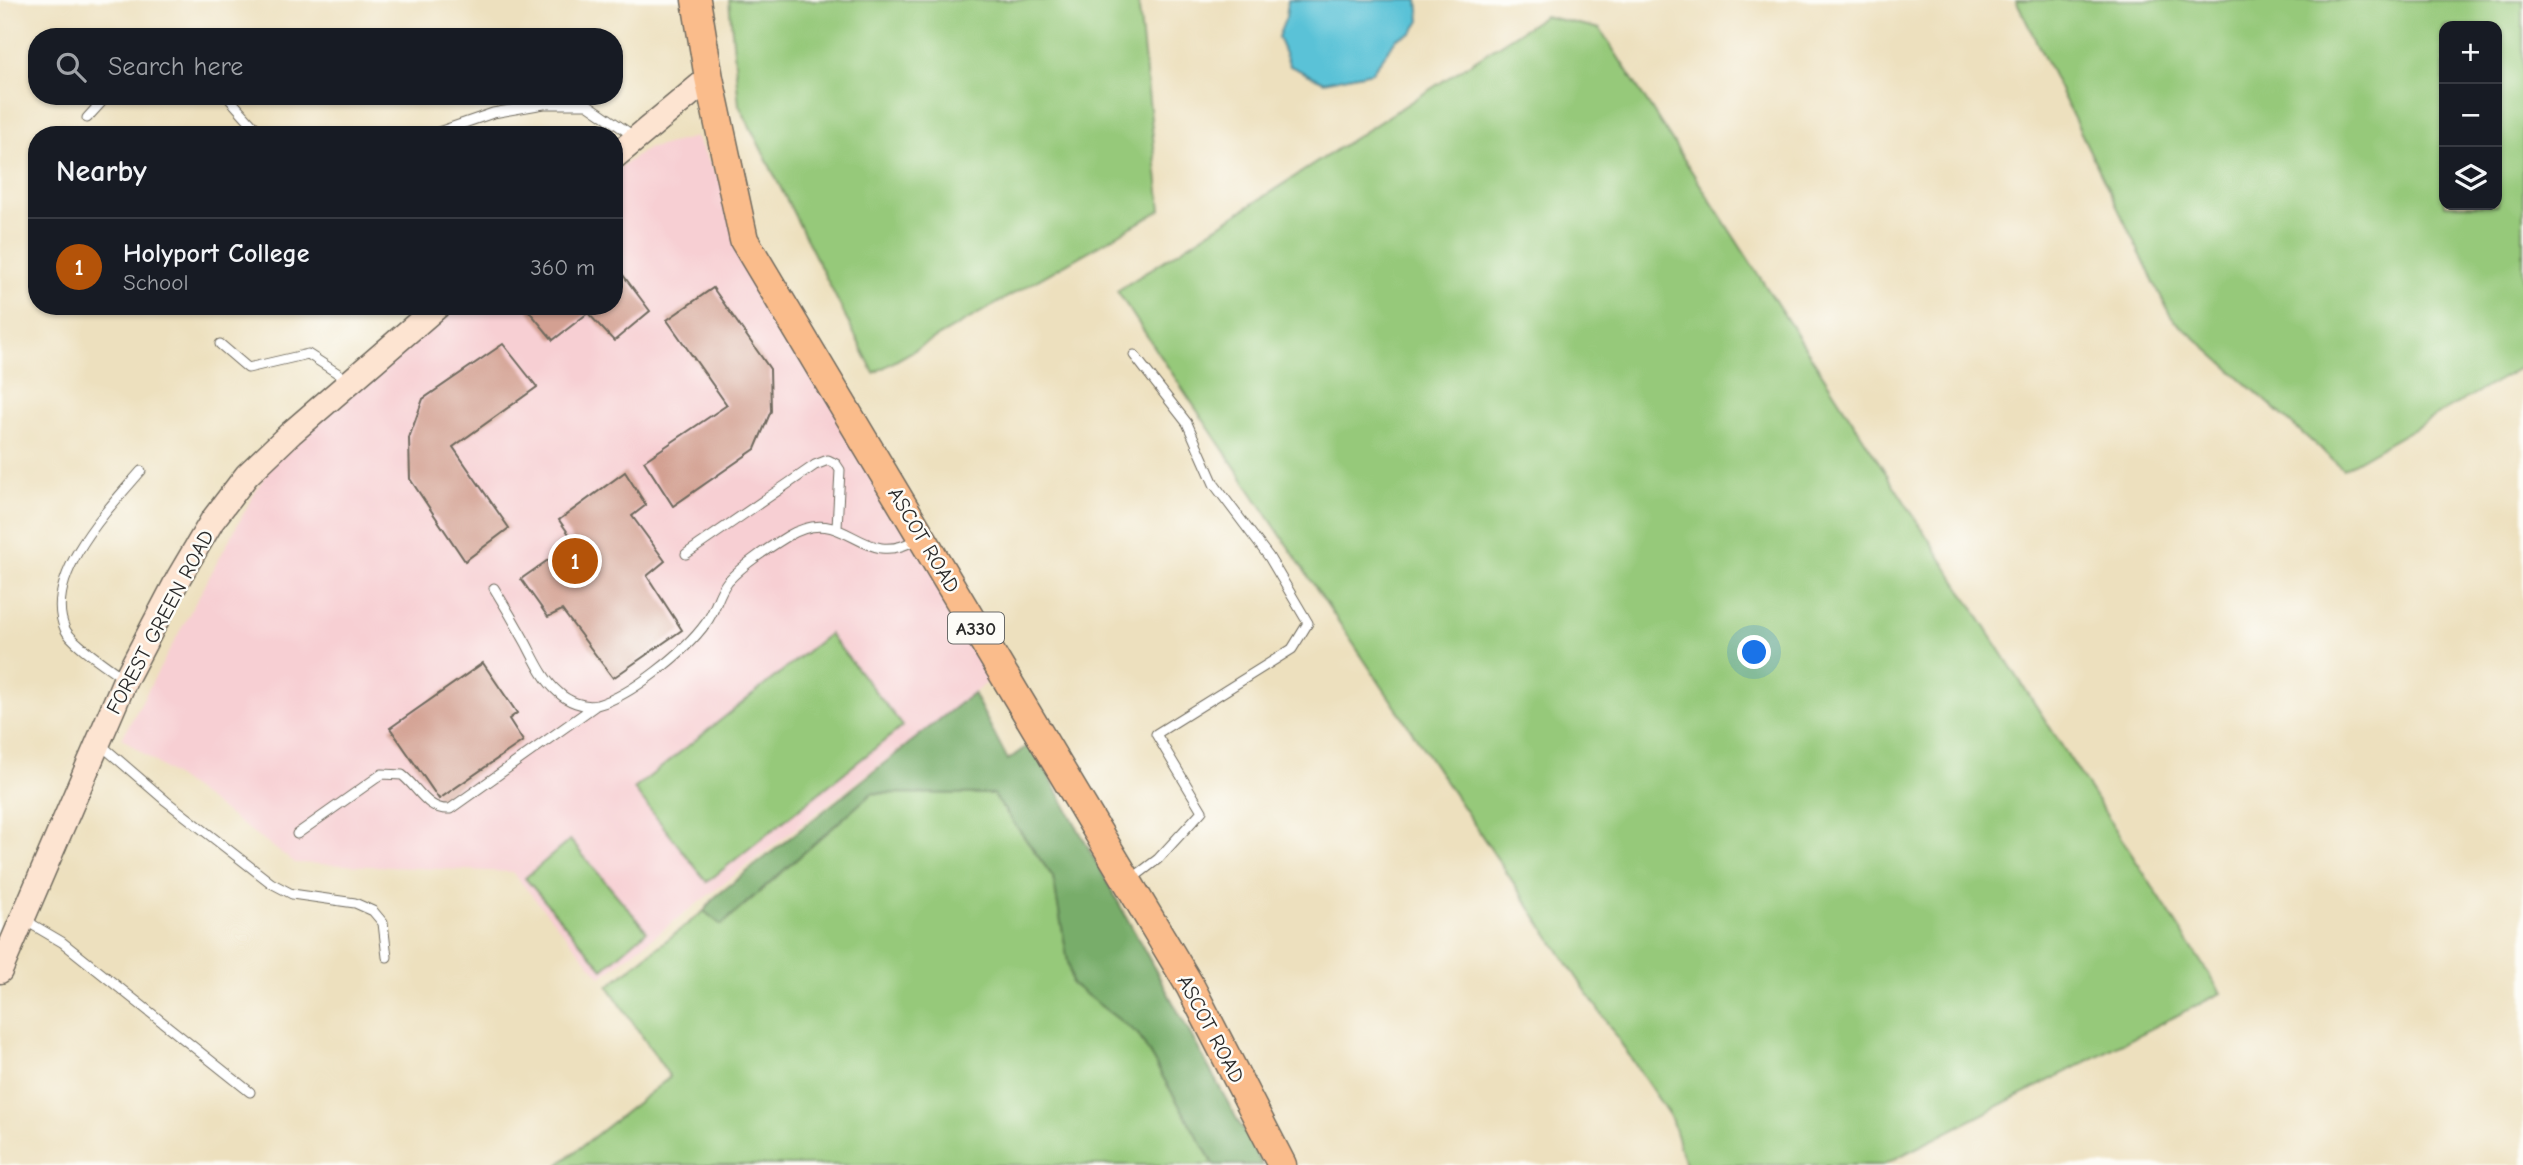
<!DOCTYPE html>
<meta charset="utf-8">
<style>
body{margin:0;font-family:"Comic Neue",sans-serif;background:#20242c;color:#f1f3f6}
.controls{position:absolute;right:21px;top:21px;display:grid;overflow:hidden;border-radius:14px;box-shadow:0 2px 5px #0004}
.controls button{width:63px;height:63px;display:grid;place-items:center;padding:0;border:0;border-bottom:2px solid #363941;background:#171b24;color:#f1f3f6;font:35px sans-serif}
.you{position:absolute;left:1755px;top:653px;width:24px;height:24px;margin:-18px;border:5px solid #fff;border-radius:50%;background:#1a73e8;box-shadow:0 0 0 10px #1a73e833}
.badge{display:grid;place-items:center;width:46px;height:46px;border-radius:50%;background:#b45309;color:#fff;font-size:23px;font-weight:700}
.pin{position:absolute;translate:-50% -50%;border:4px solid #fff;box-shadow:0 2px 7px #0006}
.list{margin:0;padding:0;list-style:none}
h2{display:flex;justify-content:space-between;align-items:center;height:91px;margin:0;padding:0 28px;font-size:30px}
h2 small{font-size:23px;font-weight:400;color:#9ea1a6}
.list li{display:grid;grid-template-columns:46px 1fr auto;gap:21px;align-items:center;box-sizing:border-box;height:98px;padding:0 28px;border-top:2px solid #363941}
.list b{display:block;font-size:26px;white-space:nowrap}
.list p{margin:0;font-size:23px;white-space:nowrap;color:#9ea1a6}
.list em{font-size:23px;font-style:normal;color:#9ea1a6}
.icon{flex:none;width:38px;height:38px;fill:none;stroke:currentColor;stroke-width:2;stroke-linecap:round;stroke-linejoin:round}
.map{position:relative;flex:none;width:2523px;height:1165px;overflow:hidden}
.search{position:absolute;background:#171b24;box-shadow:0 2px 5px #0004;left:28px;top:28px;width:595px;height:77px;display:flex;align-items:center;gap:18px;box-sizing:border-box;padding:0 24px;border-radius:28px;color:#9ea1a6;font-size:26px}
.panel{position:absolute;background:#171b24;box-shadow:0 2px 5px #0004;left:28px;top:126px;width:595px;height:189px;border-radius:28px}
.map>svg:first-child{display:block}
.built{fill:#f7cfd3}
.green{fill:#96c97a;stroke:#607a52;stroke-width:2;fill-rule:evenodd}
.forest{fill:#78ad6a;stroke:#526c4a;stroke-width:2}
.water{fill:#5ac2d7;stroke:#427681;stroke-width:2}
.building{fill:#d3a092}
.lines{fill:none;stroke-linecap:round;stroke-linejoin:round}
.lane-casing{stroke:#6f6a5e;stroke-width:11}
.secondary-casing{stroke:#6f6a5e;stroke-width:27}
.primary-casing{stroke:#6f6a5e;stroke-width:31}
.lane{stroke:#fff;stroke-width:9}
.secondary{stroke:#fde4d1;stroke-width:24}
.primary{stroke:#fabc8b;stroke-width:28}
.labels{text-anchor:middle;stroke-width:5;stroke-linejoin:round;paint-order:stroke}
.shield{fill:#fdfcf7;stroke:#6a6a68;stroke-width:2}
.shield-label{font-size:19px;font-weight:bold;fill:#2b2b2b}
.street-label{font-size:21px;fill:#2b2b2b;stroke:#fdfcf7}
</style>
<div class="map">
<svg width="2523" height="1165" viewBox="0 0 2523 1165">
<rect width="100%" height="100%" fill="#fdfcf7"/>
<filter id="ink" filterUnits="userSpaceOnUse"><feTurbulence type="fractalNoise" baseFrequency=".0143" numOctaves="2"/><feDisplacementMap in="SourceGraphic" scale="14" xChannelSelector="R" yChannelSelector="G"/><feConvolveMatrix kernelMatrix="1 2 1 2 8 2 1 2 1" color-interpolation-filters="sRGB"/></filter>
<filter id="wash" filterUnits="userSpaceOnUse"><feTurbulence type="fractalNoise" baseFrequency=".00686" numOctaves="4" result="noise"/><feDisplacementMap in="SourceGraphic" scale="28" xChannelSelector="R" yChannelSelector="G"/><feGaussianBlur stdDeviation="1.57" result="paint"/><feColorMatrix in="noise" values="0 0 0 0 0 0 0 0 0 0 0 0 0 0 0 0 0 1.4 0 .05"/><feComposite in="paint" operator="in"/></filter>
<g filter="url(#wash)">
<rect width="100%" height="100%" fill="#ede0be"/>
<path class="built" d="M 696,137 L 996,676 L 601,977 L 512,872 L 295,863 L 122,738 L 280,446 L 445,306 L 614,306 L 614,171 L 647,149 Z"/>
<path class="green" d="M 729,0 L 1138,0 L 1161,210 L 874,373 L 739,105 Z
M 2016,0 L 2523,0 L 2523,366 L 2343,469 L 2171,317 ZM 2444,26 L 2497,26 L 2497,205 L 2444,205 Z
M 1544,16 L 1600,29 L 2221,993 L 1883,1165 L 1685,1165 L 1671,1118 L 1117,291 Z
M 829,634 L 903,726 L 707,882 L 634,789 Z
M 872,793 L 993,794 L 1053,877 L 1072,984 L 1138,1034 L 1214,1165 L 558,1165 L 670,1077 L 608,986 L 704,911 L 722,925 Z
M 570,840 L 647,931 L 603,969 L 525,878 Z"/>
<path class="forest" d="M 973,693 L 1008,760 L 1031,743 L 1262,1165 L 1214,1165 L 1138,1034 L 1072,984 L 1053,877 L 993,794 L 872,793 L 721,925 L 704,911 L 715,897 Z"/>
<path class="water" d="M 1288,0 L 1418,0 L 1420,21 L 1412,33 L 1397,38 L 1372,72 L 1324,82 L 1290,66 L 1278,37 L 1286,17 Z"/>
<g id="blocks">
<path class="building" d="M 614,263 L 650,311 L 614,341 L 588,313 L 553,340 L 528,310 L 533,306 L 614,306 Z
M 713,288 L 770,369 L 771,411 L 755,449 L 673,506 L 644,461 L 727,405 L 667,320 Z
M 503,344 L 537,387 L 453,447 L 509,528 L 465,561 L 410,479 L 409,438 L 423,399 Z
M 625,472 L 646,505 L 632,516 L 665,561 L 647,576 L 682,630 L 613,678 L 562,610 L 548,617 L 521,579 L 548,560 L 567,585 L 593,568 L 559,520 Z
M 483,663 L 517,713 L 509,719 L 523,741 L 439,799 L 390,728 Z"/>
</g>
</g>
<g filter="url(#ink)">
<use href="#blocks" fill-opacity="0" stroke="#6f6a5e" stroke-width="2"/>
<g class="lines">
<g class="lane-casing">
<path id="lane" d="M 227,96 L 262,135
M 87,118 L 107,96
M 430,135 L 493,113 L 544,104 L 587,104 L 635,137
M 220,344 L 248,368 L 308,354 L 348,380
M 686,554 L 815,465 L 828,460 L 836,464 L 840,470 L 837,528
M 494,588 C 505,606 516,625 526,643 C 535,660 543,679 558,692 C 567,701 584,708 597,705 C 631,696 686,651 706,623 C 716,610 718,593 728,581 C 745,563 767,549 788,536 C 847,501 860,573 917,539
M 123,678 C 110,668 71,643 65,629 C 42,577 109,508 141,471
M 100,744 L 166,801 L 271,883 L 292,894 L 355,903 L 373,911 L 383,923 L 387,957
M 297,834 L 382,774 L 402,775 C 418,787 427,811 450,809 L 595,706
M 1129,881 L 1158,859 L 1202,811 L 1156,734 L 1292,649 L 1308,623 L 1269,557 L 1214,484 L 1187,423 L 1134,355
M 26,916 L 33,925 L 62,942 L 250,1092"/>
</g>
<g class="secondary-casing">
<path id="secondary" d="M 614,157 L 709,78
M 0,971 L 125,680 L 179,577 L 212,521 L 247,475 L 291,433 L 438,306"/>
</g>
<g class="primary-casing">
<path id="primary" d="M 696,0 L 709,78 L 744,240 L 1190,986 L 1282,1165"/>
</g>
<use href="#lane" class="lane"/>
<use href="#secondary" class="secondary"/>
<use href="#primary" class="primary"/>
</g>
</g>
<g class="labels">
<rect class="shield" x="948" y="612.5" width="56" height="31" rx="5"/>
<g class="shield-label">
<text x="976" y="635">A330</text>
</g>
<g class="street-label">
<text transform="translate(924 540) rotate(59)" y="7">ASCOT ROAD</text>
<text transform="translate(160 622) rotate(-62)" y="7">FOREST GREEN ROAD</text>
<text transform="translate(1211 1029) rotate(62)" y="7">ASCOT ROAD</text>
</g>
</g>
</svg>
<div class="controls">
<button>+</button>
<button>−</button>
<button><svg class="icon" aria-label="layers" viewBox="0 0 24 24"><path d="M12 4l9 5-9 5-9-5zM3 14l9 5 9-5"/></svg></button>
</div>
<div class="you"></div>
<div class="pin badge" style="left:575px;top:561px">1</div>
<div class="search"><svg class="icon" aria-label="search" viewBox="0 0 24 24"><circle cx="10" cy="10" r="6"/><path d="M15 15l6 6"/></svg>Search here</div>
<section class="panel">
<h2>Nearby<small></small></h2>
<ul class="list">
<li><span class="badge">1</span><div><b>Holyport College</b><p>School</p></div><em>360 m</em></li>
</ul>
</section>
</div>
